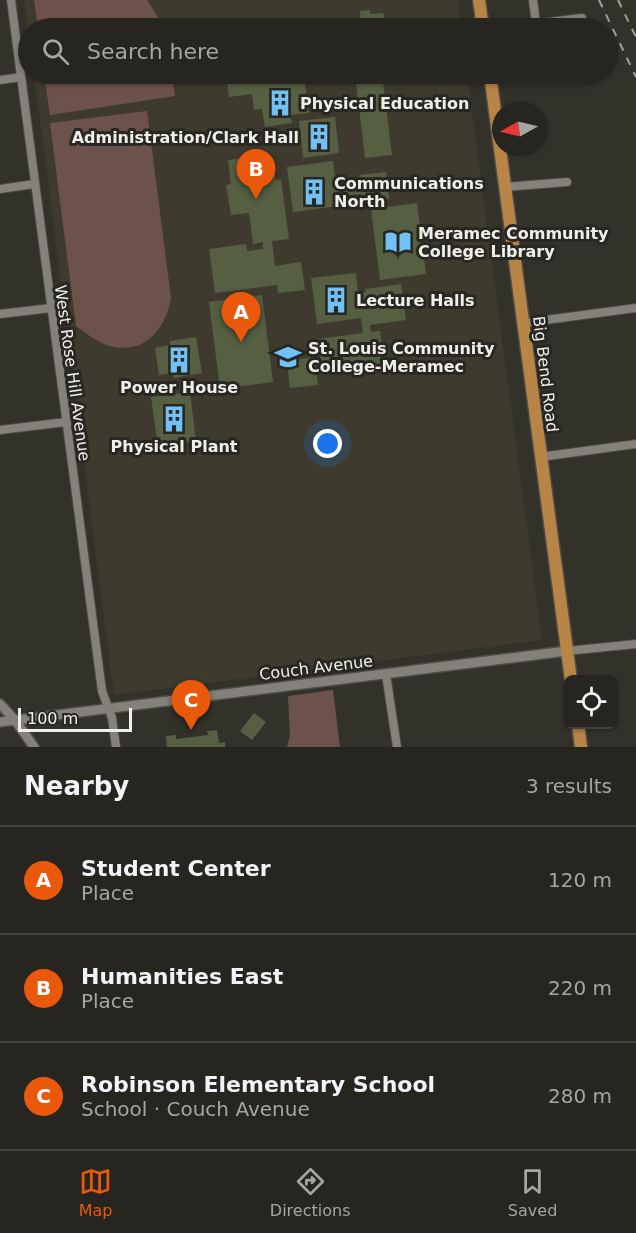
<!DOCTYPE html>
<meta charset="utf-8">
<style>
body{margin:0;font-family:"DejaVu Sans",sans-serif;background:#32312d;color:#f1f3f6}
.controls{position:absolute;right:18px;bottom:18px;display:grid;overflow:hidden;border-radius:9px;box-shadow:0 2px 4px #0004}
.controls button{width:54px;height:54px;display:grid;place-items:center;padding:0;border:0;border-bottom:2px solid #42423e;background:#262520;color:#f1f3f6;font:30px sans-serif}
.compass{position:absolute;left:492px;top:102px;width:54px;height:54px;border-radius:50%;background:#262520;box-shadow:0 2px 4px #0004;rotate:262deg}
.scale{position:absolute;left:18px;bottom:15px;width:114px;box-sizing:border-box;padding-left:6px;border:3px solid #efeee9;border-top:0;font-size:16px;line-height:21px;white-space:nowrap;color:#efeee9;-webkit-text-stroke:4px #282721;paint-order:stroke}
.you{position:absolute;left:328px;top:444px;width:21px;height:21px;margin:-15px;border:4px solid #fff;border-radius:50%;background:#1a73e8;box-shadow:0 0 0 9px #1a73e833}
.badge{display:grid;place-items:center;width:39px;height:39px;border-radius:50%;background:#ea580c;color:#fff;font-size:20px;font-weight:700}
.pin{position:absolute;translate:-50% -50px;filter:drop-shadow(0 2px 3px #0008)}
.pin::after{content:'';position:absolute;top:32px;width:21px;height:18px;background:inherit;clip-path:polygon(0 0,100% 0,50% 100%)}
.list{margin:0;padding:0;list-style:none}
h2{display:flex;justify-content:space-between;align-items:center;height:78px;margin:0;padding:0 24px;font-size:26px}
h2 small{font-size:20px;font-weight:400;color:#a4a5a5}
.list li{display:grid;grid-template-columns:39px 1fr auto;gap:18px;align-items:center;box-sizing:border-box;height:108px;padding:0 24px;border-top:2px solid #42423e}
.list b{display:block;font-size:22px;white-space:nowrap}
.list p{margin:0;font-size:20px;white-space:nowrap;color:#a4a5a5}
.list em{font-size:20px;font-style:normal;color:#a4a5a5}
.icon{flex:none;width:33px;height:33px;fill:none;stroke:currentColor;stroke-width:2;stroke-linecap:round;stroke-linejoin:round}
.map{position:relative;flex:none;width:636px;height:747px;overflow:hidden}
.search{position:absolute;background:#262520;box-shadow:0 2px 4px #0004;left:18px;right:18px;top:18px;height:66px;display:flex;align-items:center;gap:15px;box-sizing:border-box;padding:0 21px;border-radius:33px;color:#a4a5a5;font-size:22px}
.sheet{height:402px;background:#262520}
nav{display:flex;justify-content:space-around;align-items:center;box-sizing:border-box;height:84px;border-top:2px solid #42423e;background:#262520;font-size:16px;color:#a4a5a5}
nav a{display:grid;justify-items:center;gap:3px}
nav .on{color:#ea580c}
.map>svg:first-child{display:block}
.built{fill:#3e3b2e}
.green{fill:#6d524b}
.building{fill:#565f42}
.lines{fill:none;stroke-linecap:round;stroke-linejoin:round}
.minor-casing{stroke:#4d4c46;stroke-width:10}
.tertiary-casing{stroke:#4d4c46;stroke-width:12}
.primary-casing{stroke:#4d4c46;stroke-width:15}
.minor{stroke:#84817a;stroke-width:8}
.tertiary{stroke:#84817a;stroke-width:9}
.primary{stroke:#b88546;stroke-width:12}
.rail{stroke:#a1a09a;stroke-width:2;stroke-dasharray:8 8;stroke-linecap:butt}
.labels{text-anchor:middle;stroke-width:6;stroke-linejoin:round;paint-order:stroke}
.poi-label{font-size:16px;font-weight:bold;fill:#efeee9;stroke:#282721;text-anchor:start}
.street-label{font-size:16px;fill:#efeee9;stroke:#282721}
</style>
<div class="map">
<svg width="636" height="747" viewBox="0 0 636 747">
<rect width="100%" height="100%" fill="#32312a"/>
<path class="built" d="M 24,0 L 458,0 L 461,28 L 28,28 L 28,34 Z
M 34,74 L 467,74 L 542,640 L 114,695 Z"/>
<path class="green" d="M 34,0 L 147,0 L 165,28 L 38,28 Z
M 44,74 L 172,74 L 175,96 L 50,115 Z
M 147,111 L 171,298 C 165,332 141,358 104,344 C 94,340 85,332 76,326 L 50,123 Z
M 333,690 L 340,747 L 287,747 L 290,736 L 288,696 Z"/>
<path class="building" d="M 370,10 L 370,14 L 383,13 L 388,28 L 353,28 L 352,25 L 361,24 L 360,11 Z
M 226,74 L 317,74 L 304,77 L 309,113 L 290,115 L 292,123 L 265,127 L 262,109 L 254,110 L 252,94 L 229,97 Z
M 355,74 L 382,74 L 392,155 L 365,158 Z
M 335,117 L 339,153 L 303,158 L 299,121 Z
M 260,156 L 262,169 L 274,167 L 276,180 L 281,179 L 289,239 L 272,241 L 275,266 L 301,262 L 305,290 L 278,293 L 277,285 L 215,293 L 209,249 L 246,244 L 247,251 L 263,249 L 263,242 L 253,244 L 249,213 L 231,215 L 226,185 L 231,184 L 228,160 Z
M 333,161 L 336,186 L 360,183 L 359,175 L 386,172 L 389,199 L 362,203 L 361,194 L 337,197 L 338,206 L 293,212 L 287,167 Z
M 417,203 L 426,274 L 380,280 L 371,209 Z
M 356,273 L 358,293 L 366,292 L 365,289 L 401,284 L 406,320 L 370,325 L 371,332 L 380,331 L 385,367 L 323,375 L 323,370 L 316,371 L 318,385 L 290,388 L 287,361 L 314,357 L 315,362 L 321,361 L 318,339 L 363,333 L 361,318 L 317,324 L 311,278 Z
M 262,295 L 273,382 L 220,389 L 209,302 Z
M 196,337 L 202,373 L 174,378 L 173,373 L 159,375 L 155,348 L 170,345 L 170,341 Z
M 190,392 L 196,441 L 158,446 L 151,397 Z
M 254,713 L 266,722 L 252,740 L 240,731 Z
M 217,730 L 219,743 L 225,742 L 225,747 L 167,747 L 166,736 L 176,735 L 176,739 L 208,735 L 207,731 Z"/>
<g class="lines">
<g class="minor-casing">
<path id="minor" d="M 11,0 L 102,691 L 112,718 L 116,747
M 533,0 L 536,24
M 499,28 L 582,18
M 0,80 L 21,77
M 505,187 L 567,182
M 0,189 L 34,184
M 0,314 L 51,308
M 523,323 L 636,308
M 0,430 L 66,422
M 540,457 L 636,444
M 567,651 L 636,644
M 386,674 L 397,747"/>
</g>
<g class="tertiary-casing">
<path id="tertiary" d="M 0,704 L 15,720 L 34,747
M 0,722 L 567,651"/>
</g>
<g class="primary-casing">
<path id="primary" d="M 479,0 L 483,28
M 490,74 L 571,680
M 578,724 L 581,747"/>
</g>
<use href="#minor" class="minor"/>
<use href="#tertiary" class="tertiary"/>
<use href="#primary" class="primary"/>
<path class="rail" d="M 599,0 L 636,77
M 618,0 L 636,37"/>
</g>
<defs>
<g id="building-bare" transform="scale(2.07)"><path d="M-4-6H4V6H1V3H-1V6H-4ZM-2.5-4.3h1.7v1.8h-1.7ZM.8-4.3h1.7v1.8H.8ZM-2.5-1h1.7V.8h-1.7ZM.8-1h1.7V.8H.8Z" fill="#72c1f5" stroke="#282721" stroke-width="2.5" paint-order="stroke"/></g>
<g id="library-bare" transform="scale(2.07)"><path d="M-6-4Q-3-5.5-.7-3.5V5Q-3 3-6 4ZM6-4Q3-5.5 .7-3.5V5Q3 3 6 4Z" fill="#72c1f5" stroke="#282721" stroke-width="2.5" paint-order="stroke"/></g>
<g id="university-bare" transform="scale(2.07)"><path d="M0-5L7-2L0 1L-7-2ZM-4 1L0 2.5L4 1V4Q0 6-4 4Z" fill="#72c1f5" stroke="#282721" stroke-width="2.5" paint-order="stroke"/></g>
</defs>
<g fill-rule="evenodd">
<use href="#building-bare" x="280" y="103"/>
<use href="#building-bare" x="319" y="137"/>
<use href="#building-bare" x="314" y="192"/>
<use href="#library-bare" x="398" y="242"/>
<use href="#building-bare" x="336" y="300"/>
<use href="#university-bare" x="288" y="357"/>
<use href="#building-bare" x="179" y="360"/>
<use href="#building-bare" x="174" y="419"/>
</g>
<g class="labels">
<g class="poi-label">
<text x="300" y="109">Physical Education</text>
<text x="299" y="143" text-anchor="end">Administration/Clark Hall</text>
<text x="334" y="189">Communications<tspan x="334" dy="18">North</tspan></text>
<text x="418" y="239">Meramec Community<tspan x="418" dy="18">College Library</tspan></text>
<text x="356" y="306">Lecture Halls</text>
<text x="308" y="354">St. Louis Community<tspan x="308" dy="18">College-Meramec</tspan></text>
<text x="179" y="393" text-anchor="middle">Power House</text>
<text x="174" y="452" text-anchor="middle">Physical Plant</text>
</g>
<g class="street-label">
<text transform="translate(73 373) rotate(82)" y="6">West Rose Hill Avenue</text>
<text transform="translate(546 374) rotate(83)" y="6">Big Bend Road</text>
<text transform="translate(316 667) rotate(-7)" y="6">Couch Avenue</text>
</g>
</g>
</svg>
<div class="controls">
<button><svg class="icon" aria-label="locate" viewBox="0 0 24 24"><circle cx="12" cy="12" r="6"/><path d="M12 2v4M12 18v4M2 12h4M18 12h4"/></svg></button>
</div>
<svg class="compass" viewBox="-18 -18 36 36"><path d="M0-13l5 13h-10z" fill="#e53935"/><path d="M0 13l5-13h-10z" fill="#a4a5a5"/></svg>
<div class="scale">100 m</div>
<div class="you"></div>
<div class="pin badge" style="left:241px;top:342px">A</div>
<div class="pin badge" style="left:256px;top:199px">B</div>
<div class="pin badge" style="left:191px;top:730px">C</div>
<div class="search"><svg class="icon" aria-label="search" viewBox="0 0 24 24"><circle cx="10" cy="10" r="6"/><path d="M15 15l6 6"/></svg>Search here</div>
</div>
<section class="sheet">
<h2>Nearby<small>3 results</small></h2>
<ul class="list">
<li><span class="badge">A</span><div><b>Student Center</b><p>Place</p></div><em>120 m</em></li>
<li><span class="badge">B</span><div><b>Humanities East</b><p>Place</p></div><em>220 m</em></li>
<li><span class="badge">C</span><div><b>Robinson Elementary School</b><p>School · Couch Avenue</p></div><em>280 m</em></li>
</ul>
</section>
<nav>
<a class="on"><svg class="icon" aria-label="map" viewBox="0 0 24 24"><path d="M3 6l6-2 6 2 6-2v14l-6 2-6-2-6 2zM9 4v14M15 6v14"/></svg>Map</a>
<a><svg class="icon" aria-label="directions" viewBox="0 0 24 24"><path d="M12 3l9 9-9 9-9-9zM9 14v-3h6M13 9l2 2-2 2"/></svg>Directions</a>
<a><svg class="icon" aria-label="saved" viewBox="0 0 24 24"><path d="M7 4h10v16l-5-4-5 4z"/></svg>Saved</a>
</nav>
